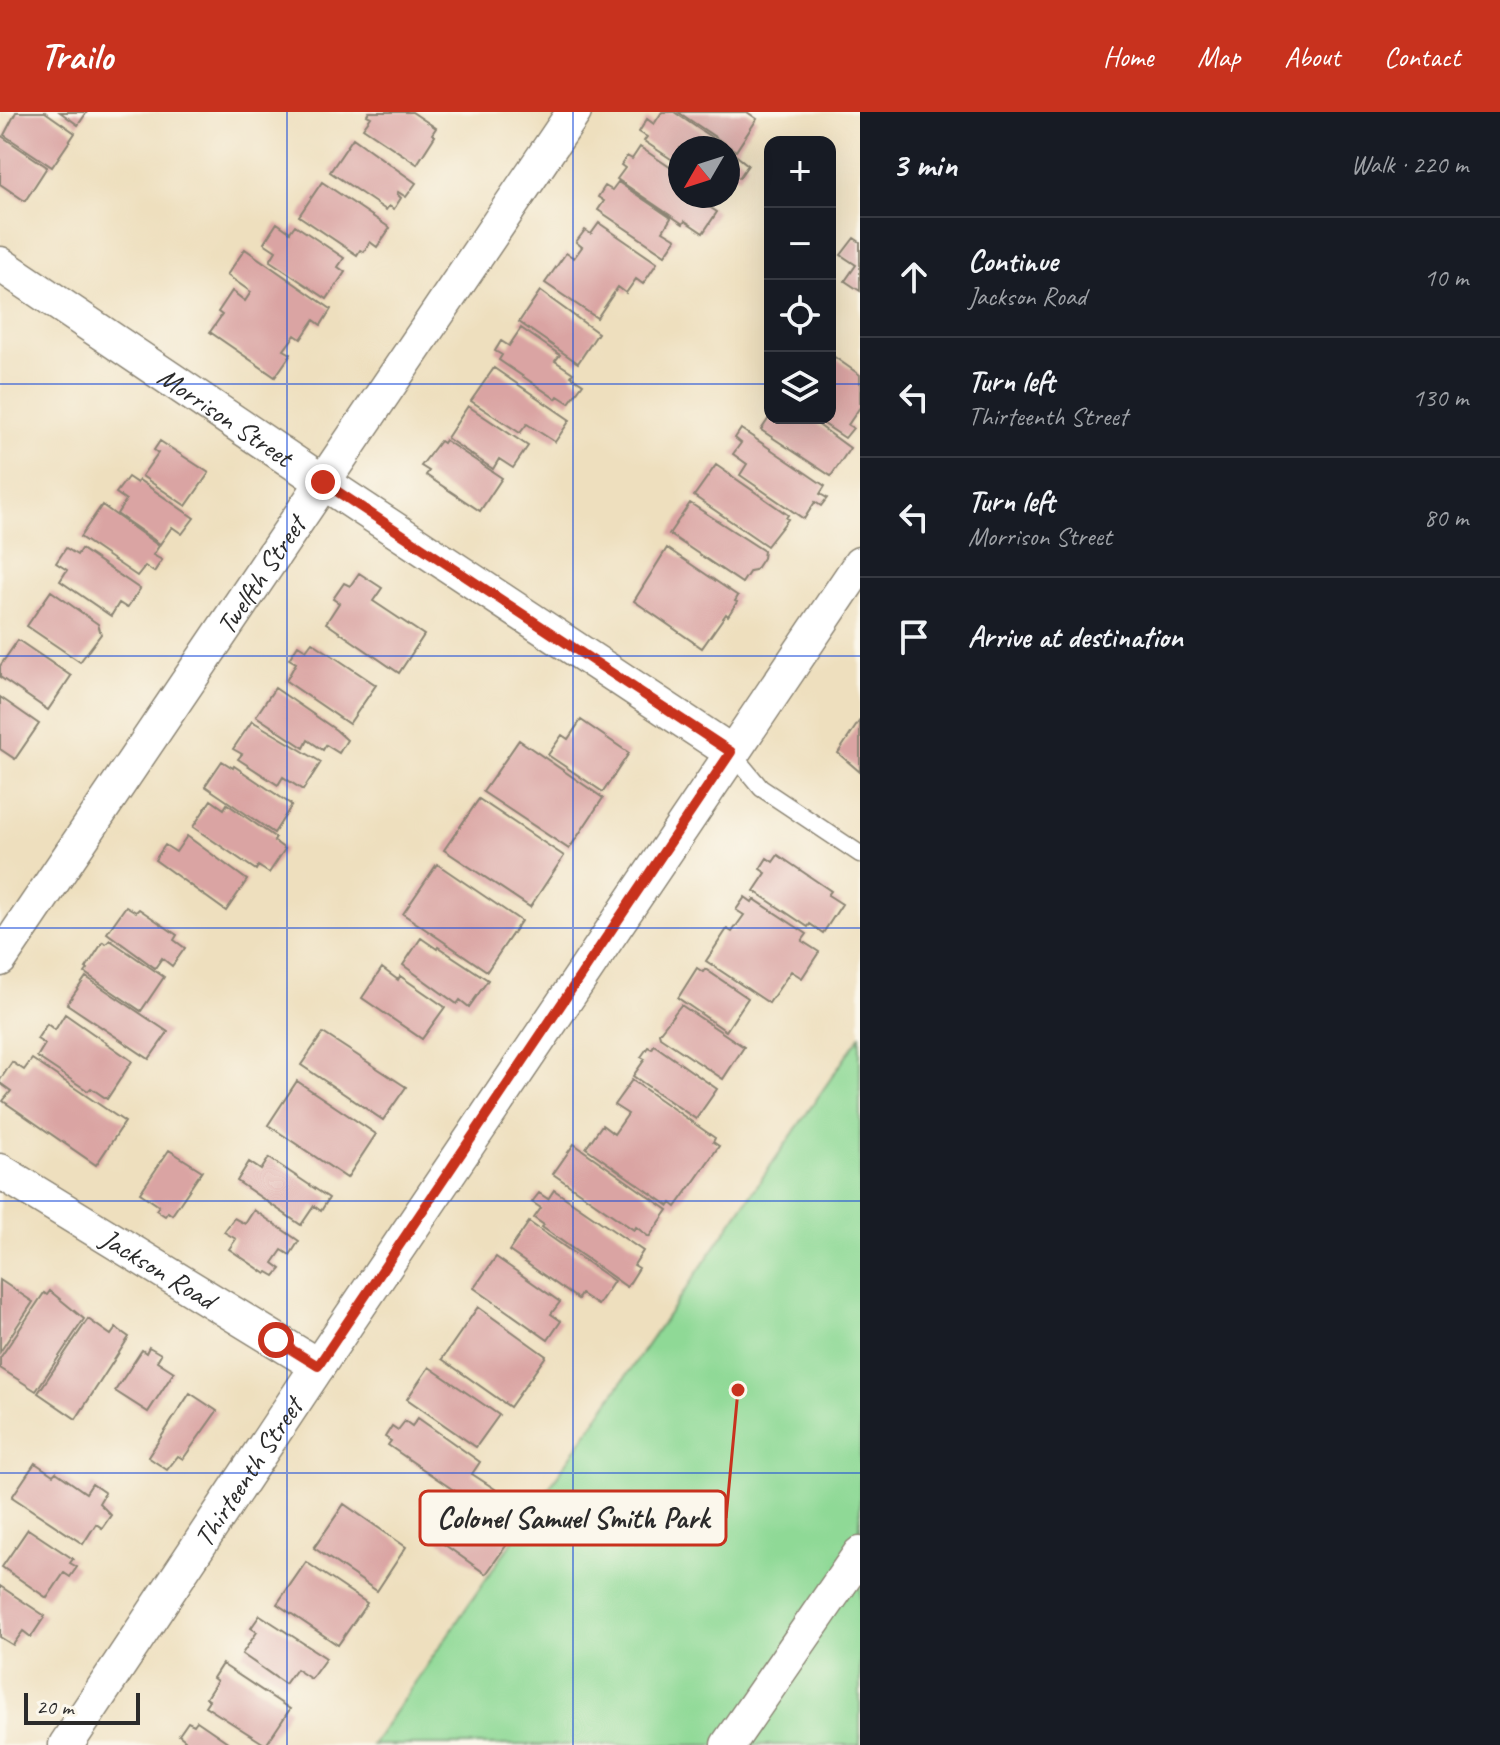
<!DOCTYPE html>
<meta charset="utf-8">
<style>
body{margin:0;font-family:Caveat,sans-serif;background:#242831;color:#f1f3f6}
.controls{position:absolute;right:24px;top:24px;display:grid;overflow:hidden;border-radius:16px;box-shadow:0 8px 32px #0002}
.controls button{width:72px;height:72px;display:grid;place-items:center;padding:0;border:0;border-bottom:2px solid #363941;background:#171b24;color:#f1f3f6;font:40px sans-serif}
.compass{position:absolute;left:668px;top:24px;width:72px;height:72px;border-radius:50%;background:#171b24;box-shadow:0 8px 32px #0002;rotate:231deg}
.scale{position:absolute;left:24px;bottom:20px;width:116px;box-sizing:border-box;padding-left:8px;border:4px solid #2b2b2b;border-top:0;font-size:22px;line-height:28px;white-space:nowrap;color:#2b2b2b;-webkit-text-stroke:6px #fbf7ec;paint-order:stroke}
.stop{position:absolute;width:24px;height:24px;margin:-18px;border:6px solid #c8321e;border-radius:50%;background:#fff}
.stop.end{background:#c8321e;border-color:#fff;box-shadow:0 2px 8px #0008}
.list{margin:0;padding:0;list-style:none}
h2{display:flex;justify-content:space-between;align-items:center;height:104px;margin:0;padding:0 32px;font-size:34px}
h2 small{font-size:26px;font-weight:400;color:#9ea1a6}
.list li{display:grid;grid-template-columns:52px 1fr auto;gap:24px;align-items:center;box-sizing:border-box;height:120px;padding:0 32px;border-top:2px solid #363941}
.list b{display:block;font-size:30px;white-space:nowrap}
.list p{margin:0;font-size:26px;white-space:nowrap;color:#9ea1a6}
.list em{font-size:26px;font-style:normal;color:#9ea1a6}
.icon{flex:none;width:44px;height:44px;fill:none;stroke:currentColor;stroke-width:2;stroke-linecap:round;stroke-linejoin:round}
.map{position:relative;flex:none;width:860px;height:1633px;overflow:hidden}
header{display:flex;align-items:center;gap:48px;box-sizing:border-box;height:112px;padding:0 40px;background:#c8321e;color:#fff}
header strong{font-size:38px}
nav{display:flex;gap:44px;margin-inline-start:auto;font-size:28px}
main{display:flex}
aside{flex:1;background:#171b24}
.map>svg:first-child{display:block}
.green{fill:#8fd996;stroke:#5d8260;stroke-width:2}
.building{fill:#daa4a3}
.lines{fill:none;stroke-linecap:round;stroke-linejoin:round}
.lane-casing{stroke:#8c8574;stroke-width:19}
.street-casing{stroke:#8c8574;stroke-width:37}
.lane{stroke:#fff;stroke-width:16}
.street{stroke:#fff;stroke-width:34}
.route{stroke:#c8321e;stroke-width:10}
.grid{fill:none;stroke:#1d4ed8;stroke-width:2;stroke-opacity:0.55}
.labels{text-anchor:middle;stroke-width:7;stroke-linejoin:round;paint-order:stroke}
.street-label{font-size:28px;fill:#2b2b2b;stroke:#fbf7ec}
.leader{fill:none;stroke:#c8321e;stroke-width:3}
.callout-dot{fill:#c8321e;stroke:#fbf7ec;stroke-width:3}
.callout{fill:#fbf7ec;stroke:#c8321e;stroke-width:3}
.callout-label{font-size:30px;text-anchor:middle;font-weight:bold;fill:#2b2b2b}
</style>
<header>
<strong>Trailo</strong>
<nav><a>Home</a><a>Map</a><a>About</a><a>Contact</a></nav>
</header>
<main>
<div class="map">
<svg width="860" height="1633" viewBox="0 0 860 1633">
<rect width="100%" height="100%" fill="#fbf7ec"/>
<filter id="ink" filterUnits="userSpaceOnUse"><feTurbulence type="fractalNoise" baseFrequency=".0125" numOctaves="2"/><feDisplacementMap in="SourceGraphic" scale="16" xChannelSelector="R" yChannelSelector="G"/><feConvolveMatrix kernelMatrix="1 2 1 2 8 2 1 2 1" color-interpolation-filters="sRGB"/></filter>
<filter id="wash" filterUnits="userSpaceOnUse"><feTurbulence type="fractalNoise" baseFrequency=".006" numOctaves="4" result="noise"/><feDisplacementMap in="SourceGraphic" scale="32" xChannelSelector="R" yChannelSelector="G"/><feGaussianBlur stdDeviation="1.8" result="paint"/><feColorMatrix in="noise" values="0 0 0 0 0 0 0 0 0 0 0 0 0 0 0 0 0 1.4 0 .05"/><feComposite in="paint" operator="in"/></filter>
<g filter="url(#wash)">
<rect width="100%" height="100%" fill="#eedfbe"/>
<path class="green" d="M 860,924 L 860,1633 L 372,1633 Z"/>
<g id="blocks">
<path class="building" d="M 16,0 L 45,0 L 75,21 L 52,55 L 4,23 Z
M 60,0 L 87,0 L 78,13 Z
M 369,0 L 412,0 L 436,16 L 432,22 L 435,24 L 417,52 L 363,16 L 371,5 L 367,3 Z
M 662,0 L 674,0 L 727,36 L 680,36 L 680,53 L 644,29 L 647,25 L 639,20 L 647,7 L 654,12 Z
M 678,0 L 747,0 L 757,7 L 736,39 Z
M 0,23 L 47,55 L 25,89 L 0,72 Z
M 353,26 L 416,71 L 406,85 L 398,80 L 397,82 L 401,86 L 394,97 L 389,94 L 386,98 L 330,60 Z
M 640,35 L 680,62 L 680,84 L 702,84 L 699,88 L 717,100 L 703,121 L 685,109 L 683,112 L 617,67 L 625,56 L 621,53 L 627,44 L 632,47 Z
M 728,37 L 748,53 L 739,66 L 728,59 Z
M 322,70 L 390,116 L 377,135 L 370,130 L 364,140 L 360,138 L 357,143 L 299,104 Z
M 618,70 L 671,106 L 663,119 L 676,127 L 665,143 L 598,98 L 604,89 L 598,85 L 605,74 L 612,78 Z
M 277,111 L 290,120 L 295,113 L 344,146 L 338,155 L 345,160 L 327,187 L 270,149 L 276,139 L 264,131 Z
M 599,111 L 657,151 L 643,172 L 636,167 L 626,181 L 618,175 L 597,206 L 545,171 L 566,141 L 574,146 L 582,135 L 576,130 L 585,118 L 591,122 Z
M 854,126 L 860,130 L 860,179 L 845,169 L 856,153 L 841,143 Z
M 245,137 L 331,197 L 321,213 L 314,208 L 301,227 L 295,223 L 284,238 L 291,242 L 275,265 L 210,220 L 222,203 L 218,200 L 232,179 L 245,189 L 251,180 L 227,163 Z
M 540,179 L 598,221 L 578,251 L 519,210 Z
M 521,216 L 560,243 L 555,249 L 573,261 L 571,264 L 583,272 L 569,291 L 558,284 L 556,287 L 499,248 L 502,243 L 495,239 L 501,229 L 509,234 Z
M 833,244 L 860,263 L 860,295 L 848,313 L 853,316 L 845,326 L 815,306 L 830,306 L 830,249 Z
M 494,256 L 570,308 L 555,330 L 527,312 L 520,321 L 471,289 Z
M 468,294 L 528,334 L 513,356 L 499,347 L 493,357 L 447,326 Z
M 769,306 L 809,306 L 850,336 L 831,364 L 761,318 Z
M 741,317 L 825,374 L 820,382 L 827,386 L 821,394 L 815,390 L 804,407 L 740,363 L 747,352 L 733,342 L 741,331 L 735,326 Z
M 445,328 L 502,366 L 480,399 L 426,363 L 429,359 L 421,354 L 440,329 L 443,331 Z
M 160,329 L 209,361 L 186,394 L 142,364 L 158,341 L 154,338 Z
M 716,353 L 788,403 L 786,406 L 788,407 L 767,434 L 694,384 Z
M 128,365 L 137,371 L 139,368 L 194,406 L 182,422 L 172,415 L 160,432 L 117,402 L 126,388 L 116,381 Z
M 690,391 L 764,439 L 763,446 L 755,458 L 750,459 L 742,471 L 669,422 Z
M 102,393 L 159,434 L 153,443 L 162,448 L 154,460 L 145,454 L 137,464 L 80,425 Z
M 66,436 L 77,443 L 81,437 L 140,477 L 127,496 L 119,491 L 111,504 L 60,469 L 67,458 L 56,451 Z
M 667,436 L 738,484 L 735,489 L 737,490 L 728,504 L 726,502 L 702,536 L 634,489 Z
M 359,461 L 382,476 L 373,489 L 424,523 L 399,561 L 326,511 L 339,491 L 333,487 L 344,471 L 350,474 Z
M 51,479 L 98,512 L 101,522 L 80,550 L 27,514 Z
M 18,528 L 71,564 L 48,598 L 0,565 L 0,554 Z
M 312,530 L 376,573 L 349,612 L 286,569 L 296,551 L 289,547 L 298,533 L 306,538 Z
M 275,576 L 336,618 L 347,628 L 339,641 L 326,633 L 323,638 L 308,628 L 304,636 L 256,604 Z
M 0,585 L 39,612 L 15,647 L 0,637 Z
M 581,608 L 629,641 L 603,680 L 548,643 L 562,623 L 568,627 Z
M 860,608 L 860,660 L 838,641 Z
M 252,609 L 321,650 L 303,678 L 283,665 L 278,673 L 238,647 L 242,642 L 233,637 Z
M 519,628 L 603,686 L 569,737 L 483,680 Z
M 222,649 L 233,656 L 234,654 L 292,693 L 274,721 L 205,674 Z
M 479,687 L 564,744 L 530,795 L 444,738 Z
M 211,688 L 224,697 L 227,692 L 276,726 L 274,729 L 285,737 L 269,761 L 258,754 L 256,758 L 193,715 Z
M 187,724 L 247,768 L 226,799 L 155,748 L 165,733 L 176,740 Z
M 778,743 L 831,779 L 828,783 L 842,792 L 823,821 L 810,812 L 808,815 L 754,779 L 766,761 L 760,757 L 767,746 L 773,750 Z
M 437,752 L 521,809 L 487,859 L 403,802 Z
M 745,785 L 752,790 L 754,787 L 807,822 L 802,829 L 819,840 L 802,866 L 791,859 L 769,891 L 706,849 L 727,817 L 732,820 L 744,803 L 736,798 Z
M 126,794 L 136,800 L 139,797 L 177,823 L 174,828 L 185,836 L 172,854 L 162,846 L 155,856 L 107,821 Z
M 421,826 L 437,837 L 438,835 L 488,868 L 469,895 L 460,888 L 457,892 L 403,853 Z
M 110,828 L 164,865 L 141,899 L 85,861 L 88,857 L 86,856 L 103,830 L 106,832 Z
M 382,856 L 398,868 L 400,864 L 445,895 L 422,927 L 362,886 Z
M 697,856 L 703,860 L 705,857 L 748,886 L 726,919 L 678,886 Z
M 86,865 L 168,920 L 149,947 L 67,892 Z
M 681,893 L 744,935 L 723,967 L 660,925 L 659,921 Z
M 65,902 L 132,949 L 107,987 L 91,976 L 88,979 L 37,945 L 45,932 L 37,927 L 47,912 L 55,918 Z
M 323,921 L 406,975 L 383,1008 L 301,953 Z
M 654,933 L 717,977 L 696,1007 L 633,964 L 645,947 L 641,945 L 648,935 L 652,937 Z
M 32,947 L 125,1010 L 96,1053 L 3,989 L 11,979 L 0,971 L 0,968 L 12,950 L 24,958 Z
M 632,968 L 715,1026 L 713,1030 L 719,1034 L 676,1095 L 671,1091 L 669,1094 L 586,1036 L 602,1013 L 614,1022 L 628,1002 L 614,993 Z
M 297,969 L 376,1022 L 347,1066 L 268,1013 Z
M 574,1032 L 668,1098 L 649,1125 L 636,1115 L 634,1118 L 553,1062 Z
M 169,1038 L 202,1059 L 172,1103 L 168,1100 L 165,1104 L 156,1098 L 159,1094 L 140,1081 Z
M 269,1046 L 329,1086 L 321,1099 L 314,1094 L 301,1113 L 237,1069 L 249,1050 L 261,1058 Z
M 554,1078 L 643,1139 L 634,1153 L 639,1156 L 627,1175 L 542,1115 L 544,1113 L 534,1106 L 541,1096 L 532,1090 L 539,1081 L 548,1087 Z
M 254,1098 L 299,1129 L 290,1143 L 282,1138 L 273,1151 L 281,1157 L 275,1164 L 268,1160 L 266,1162 L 229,1137 L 236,1127 L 224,1120 L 234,1106 L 245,1112 Z
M 529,1110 L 614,1169 L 598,1193 L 581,1182 L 578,1187 L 509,1139 Z
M 496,1145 L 560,1190 L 551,1202 L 561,1209 L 548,1228 L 474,1176 Z
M 0,1168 L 33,1190 L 0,1240 Z
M 50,1179 L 84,1207 L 36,1279 L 0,1256 L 0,1246 L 44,1181 L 47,1183 Z
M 478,1195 L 546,1244 L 510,1295 L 442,1247 Z
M 88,1207 L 111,1223 L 116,1216 L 129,1225 L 76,1307 L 38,1281 Z
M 149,1235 L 161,1242 L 157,1249 L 174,1260 L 148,1300 L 115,1279 L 142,1238 L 146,1241 Z
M 429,1255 L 499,1303 L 476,1335 L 407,1287 Z
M 190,1281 L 217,1299 L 183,1347 L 178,1344 L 167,1358 L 148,1345 Z
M 418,1306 L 480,1350 L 472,1362 L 495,1377 L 481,1398 L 515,1421 L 486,1462 L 424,1418 L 451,1380 L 463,1389 L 465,1386 L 388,1333 L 391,1329 L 385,1325 L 392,1314 L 398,1318 L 405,1309 L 412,1314 Z
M 35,1351 L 53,1363 L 56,1360 L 86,1381 L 92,1372 L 105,1381 L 99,1391 L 111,1403 L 102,1416 L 96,1412 L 83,1432 L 12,1385 Z
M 344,1392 L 406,1435 L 377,1479 L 314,1436 Z
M 28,1417 L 73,1447 L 70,1451 L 77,1455 L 70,1465 L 64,1461 L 47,1486 L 2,1455 Z
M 306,1450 L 367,1491 L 338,1533 L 277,1492 Z
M 0,1474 L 45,1504 L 31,1525 L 23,1519 L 13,1533 L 0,1525 Z
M 260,1503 L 326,1546 L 311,1567 L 296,1557 L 285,1572 L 242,1542 L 257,1520 L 251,1516 Z
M 222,1552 L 290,1597 L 266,1633 L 205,1594 L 209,1588 L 206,1586 L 217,1569 L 213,1566 Z
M 197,1609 L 232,1633 L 181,1633 L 185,1628 L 179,1623 L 188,1610 L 194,1613 Z"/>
</g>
</g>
<g filter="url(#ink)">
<use href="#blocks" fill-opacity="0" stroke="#8c8574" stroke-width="2"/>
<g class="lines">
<g class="lane-casing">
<path id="lane" d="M 731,640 L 761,676 L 860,742"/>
</g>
<g class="street-casing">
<g id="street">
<path id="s1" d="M 0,152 L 323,370 L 731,640"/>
<path id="s2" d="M 0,847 L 574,0"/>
<path id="s3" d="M 0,1059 L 318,1254"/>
<path id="s4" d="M 66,1633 L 318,1254 L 860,452"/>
<path d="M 728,1633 L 860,1442"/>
</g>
</g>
<use href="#lane" class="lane"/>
<use href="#street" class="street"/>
</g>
</g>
<g class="lines" filter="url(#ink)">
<path class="route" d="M 276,1228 L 318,1254 L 731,640 L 323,370"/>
</g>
<path class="grid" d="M 287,0 L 287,1633M 573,0 L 573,1633M 0,272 L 770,272M 830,272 L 860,272M 0,544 L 860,544M 0,816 L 860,816M 0,1089 L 860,1089M 0,1361 L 860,1361"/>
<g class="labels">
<g class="street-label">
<text dy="10" stroke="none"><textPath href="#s1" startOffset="272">Morrison Street</textPath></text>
<text dy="10" stroke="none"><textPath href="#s2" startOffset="464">Twelfth Street</textPath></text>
<text dy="10" stroke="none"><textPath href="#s3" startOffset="186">Jackson Road</textPath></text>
<text dy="10" stroke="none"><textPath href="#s4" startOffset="328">Thirteenth Street</textPath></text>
</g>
</g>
<path class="leader" d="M738 1278L726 1406"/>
<circle class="callout-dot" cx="738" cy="1278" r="8"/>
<rect class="callout" x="420" y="1379" width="306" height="54" rx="8"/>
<g class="callout-label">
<text x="573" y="1416">Colonel Samuel Smith Park</text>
</g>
</svg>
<div class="controls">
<button>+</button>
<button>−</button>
<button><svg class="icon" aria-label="locate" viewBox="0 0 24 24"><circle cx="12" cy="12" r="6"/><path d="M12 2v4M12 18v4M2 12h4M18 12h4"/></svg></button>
<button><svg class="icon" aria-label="layers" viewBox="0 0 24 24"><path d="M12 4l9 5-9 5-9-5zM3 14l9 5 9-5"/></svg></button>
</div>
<svg class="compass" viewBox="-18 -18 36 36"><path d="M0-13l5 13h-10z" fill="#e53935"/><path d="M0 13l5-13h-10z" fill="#9ea1a6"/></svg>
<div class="scale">20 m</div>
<div class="stop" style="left:276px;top:1228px"></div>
<div class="stop end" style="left:323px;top:370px"></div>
</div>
<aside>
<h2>3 min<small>Walk · 220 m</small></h2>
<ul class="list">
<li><svg class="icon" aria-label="ahead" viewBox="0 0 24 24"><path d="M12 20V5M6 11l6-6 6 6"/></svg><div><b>Continue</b><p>Jackson Road</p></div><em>10 m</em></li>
<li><svg class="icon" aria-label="left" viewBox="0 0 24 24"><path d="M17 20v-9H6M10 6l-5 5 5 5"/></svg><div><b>Turn left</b><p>Thirteenth Street</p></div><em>130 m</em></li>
<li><svg class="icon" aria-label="left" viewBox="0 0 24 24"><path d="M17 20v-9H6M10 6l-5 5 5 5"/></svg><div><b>Turn left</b><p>Morrison Street</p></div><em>80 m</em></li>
<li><svg class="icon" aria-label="arrive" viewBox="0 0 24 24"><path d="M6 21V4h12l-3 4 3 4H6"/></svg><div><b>Arrive at destination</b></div></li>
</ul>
</aside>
</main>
